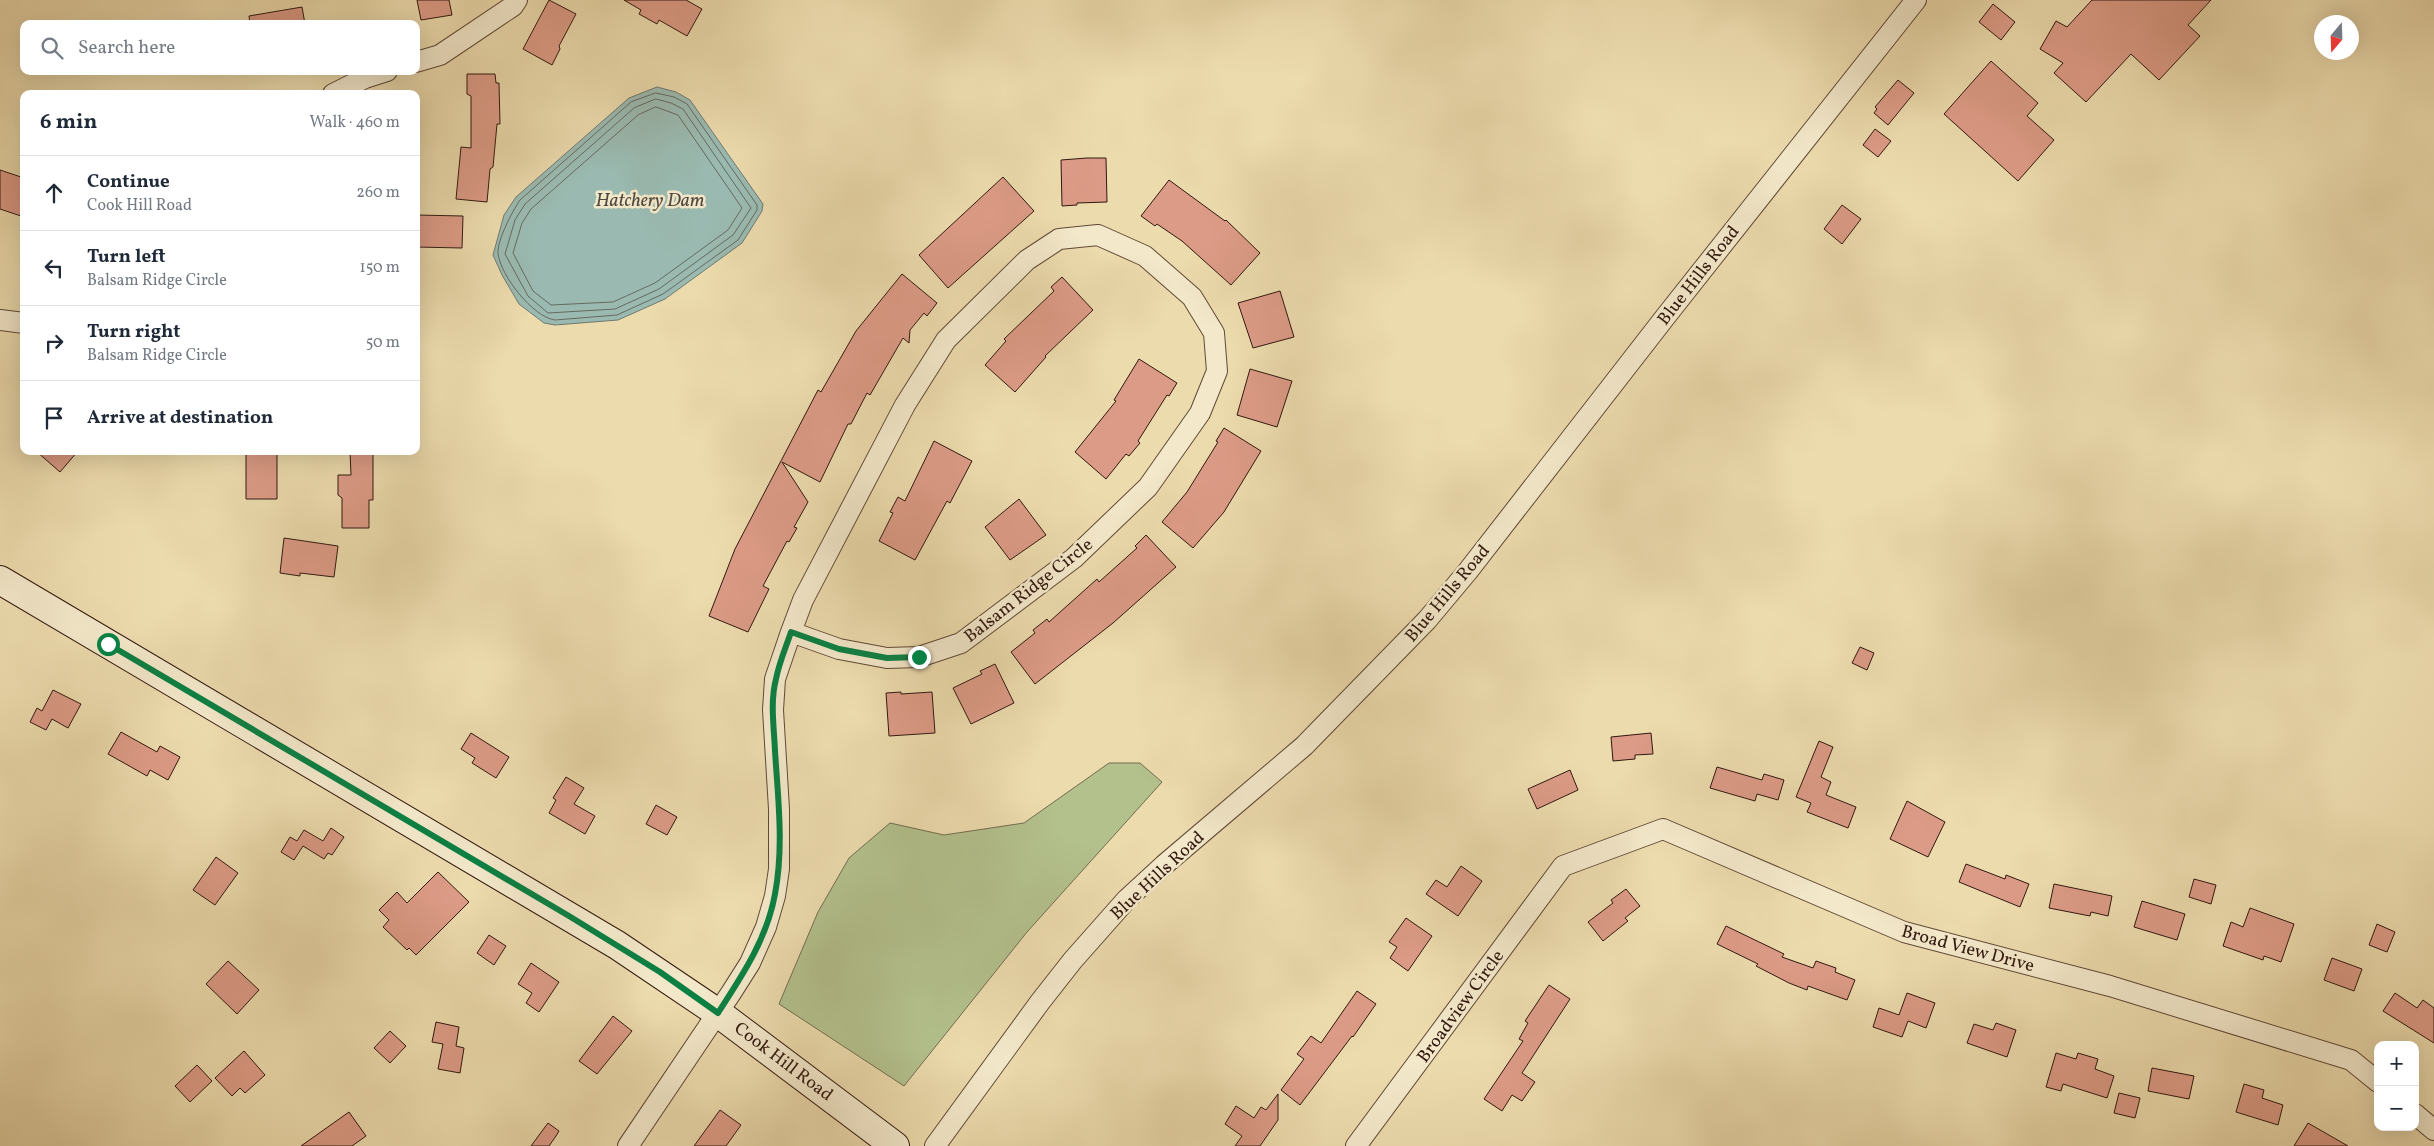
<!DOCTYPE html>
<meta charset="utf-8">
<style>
body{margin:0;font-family:Vollkorn,serif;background:#f6f6f7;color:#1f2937}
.controls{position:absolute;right:15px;bottom:15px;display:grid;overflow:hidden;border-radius:10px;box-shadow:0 5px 20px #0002}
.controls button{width:45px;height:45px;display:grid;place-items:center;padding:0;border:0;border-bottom:1px solid #e0e1e3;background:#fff;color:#1f2937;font:25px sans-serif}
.compass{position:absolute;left:2314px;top:15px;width:45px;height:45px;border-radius:50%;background:#fff;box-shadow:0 5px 20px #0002;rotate:199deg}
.stop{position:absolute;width:15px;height:15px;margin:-11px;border:4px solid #0b8043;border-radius:50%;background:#fff}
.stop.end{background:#0b8043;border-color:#fff;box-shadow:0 1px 5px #0008}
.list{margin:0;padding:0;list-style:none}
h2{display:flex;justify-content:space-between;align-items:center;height:65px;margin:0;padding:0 20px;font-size:21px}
h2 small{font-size:16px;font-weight:400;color:#747a83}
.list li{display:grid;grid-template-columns:32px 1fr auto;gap:15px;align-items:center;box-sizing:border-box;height:75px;padding:0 20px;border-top:1px solid #e0e1e3}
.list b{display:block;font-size:19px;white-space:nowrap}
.list p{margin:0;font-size:16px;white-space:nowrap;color:#747a83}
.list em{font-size:16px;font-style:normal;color:#747a83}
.icon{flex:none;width:28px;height:28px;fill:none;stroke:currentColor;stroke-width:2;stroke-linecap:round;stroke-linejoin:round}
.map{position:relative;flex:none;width:2434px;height:1146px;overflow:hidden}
.search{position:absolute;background:#fff;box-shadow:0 5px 20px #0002;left:20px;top:20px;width:400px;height:55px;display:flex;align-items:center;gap:12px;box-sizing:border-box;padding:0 18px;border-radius:10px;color:#747a83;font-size:19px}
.panel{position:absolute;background:#fff;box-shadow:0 5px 20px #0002;left:20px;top:90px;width:400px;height:365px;border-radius:10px}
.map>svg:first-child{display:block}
.green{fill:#b3c18d;stroke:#726c4e}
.water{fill:#9abab1;stroke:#707970}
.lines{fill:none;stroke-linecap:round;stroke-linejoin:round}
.shore{stroke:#666960;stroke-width:1}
.building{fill:#dc9b86;stroke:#31180f}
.street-casing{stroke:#604936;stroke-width:22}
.secondary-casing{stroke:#31180f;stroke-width:30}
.street{stroke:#f3e8ca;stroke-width:20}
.secondary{stroke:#f3e8ca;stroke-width:28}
.route{stroke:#0b8043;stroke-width:6}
.labels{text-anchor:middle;stroke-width:5;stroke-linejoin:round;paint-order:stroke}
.street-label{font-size:18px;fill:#31180f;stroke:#f3e8ca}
.water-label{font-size:19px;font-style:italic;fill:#504940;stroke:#f3e8ca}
</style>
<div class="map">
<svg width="2434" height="1146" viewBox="0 0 2434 1146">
<rect width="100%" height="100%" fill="#ecdbad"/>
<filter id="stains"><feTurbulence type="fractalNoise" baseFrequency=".004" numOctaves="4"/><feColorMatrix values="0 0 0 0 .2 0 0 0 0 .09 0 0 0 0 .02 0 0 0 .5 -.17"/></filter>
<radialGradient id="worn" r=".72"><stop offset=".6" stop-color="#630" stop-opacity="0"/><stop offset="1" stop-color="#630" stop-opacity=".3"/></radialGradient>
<path class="green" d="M 1109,763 L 1140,763 L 1162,782 L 1027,932 L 904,1086 L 779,1004 L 818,912 L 849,858 L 890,823 L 944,835 L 1024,823 Z"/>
<path class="water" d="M 657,87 L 676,92 L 690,100 L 763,204 L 762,211 L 742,243 L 665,299 L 618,320 L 555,325 L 544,323 L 519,304 L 502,275 L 493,255 L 504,215 L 516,197 L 629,98 Z"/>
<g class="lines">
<path class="shore" d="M 656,93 L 674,97 L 687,104 L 757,205 L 757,210 L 738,240 L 663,294 L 617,315 L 555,320 C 533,317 501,276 498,254 C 497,240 512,212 520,200 L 631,102 Z
M 656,99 L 671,103 L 683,109 L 751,208 L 733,235 L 659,289 L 615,309 L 548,313 L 528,296 L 505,254 L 515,220 L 525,204 L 634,108 Z
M 656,107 L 678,115 L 742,208 L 728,230 L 655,283 L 613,302 L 551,305 L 533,291 L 513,253 L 522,223 L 531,209 L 638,115 Z"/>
</g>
<path class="building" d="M 417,0 L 449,0 L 452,15 L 421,20 Z
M 549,0 L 576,14 L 559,46 L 560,49 L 552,65 L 523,49 Z
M 624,0 L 686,0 L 702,9 L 687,36 L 659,20 L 657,24 L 639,14 L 641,10 Z
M 2092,0 L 2211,0 L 2188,25 L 2200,36 L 2159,80 L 2131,54 L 2086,102 L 2054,73 L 2063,63 L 2040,49 L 2056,21 L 2067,27 Z
M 1993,4 L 2015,22 L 2001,40 L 1979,22 Z
M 302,7 L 305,24 L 250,24 L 249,16 Z
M 1991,61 L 2038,103 L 2027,116 L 2054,140 L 2018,181 L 1944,114 Z
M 467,74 L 495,74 L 496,83 L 499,83 L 500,124 L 497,124 L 493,167 L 490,169 L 487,202 L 456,199 L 461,147 L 471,148 L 471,96 L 467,94 Z
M 1898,80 L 1914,93 L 1888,125 L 1874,113 L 1877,109 L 1875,107 Z
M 1875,129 L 1891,141 L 1878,157 L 1863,145 Z
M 1087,158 L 1106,158 L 1107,202 L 1077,203 L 1077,205 L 1062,206 L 1061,160 Z
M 0,170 L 24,178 L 24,217 L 0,209 Z
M 1003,177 L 1034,211 L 948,288 L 919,255 Z
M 1169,180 L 1225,221 L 1226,220 L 1260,253 L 1231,285 L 1182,241 L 1157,224 L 1155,226 L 1141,216 Z
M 1842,205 L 1861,219 L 1842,244 L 1824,229 Z
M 416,215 L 463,216 L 462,248 L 416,247 Z
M 902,274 L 937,303 L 927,316 L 924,313 L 910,330 L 909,343 L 903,338 L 870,395 L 867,393 L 851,424 L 848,424 L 820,482 L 782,462 L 808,502 L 794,527 L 797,528 L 789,542 L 787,541 L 763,586 L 769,589 L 748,632 L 709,616 L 735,549 L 818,390 L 821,392 L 856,331 Z
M 1062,277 L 1093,310 L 1045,356 L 1046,357 L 1015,392 L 985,365 L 1006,341 L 1004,339 L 1054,291 L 1051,287 Z
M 1280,291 L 1294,337 L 1253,348 L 1238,303 Z
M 1139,359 L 1177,383 L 1169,396 L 1167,395 L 1138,441 L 1140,443 L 1129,456 L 1126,454 L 1106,479 L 1075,452 L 1116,401 L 1114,400 Z
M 1250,369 L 1292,381 L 1277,427 L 1237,415 Z
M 1224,428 L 1261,451 L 1224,512 L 1193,548 L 1162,522 L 1187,492 L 1218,442 L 1216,441 Z
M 934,441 L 972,461 L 950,503 L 947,501 L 915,560 L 879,541 L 893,513 L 890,512 L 898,497 L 905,501 Z
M 36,451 L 78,451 L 60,472 Z
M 246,451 L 277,451 L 277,499 L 246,499 Z
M 350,451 L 373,451 L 373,500 L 369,500 L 369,528 L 342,528 L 342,498 L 338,495 L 338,475 L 351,475 Z
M 1019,499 L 1046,535 L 1010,560 L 985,527 Z
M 1146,535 L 1176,567 L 1113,623 L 1035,684 L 1011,652 L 1035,633 L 1033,630 L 1047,619 L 1049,622 L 1097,579 L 1099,582 L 1137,548 L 1135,546 Z
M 284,538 L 338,546 L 334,577 L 300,573 L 300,576 L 280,573 Z
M 1860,647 L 1874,653 L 1867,670 L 1852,663 Z
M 995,664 L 1014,703 L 971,724 L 953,688 L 982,674 L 980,671 Z
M 53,690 L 81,704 L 68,728 L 52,719 L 46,730 L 30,722 L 37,708 L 42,711 Z
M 901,692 L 901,694 L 932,692 L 935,733 L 889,736 L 886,693 Z
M 121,732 L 157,752 L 160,746 L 180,757 L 168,780 L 150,770 L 147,776 L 108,754 Z
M 471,733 L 509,757 L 496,778 L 472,763 L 475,758 L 461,749 Z
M 1651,733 L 1653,754 L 1635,755 L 1635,759 L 1613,761 L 1611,737 Z
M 1819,741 L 1833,747 L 1821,777 L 1831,782 L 1826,795 L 1856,807 L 1848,828 L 1807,812 L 1811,803 L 1796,797 Z
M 1717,767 L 1762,780 L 1764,774 L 1784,780 L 1778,800 L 1757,794 L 1755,801 L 1710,788 Z
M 1570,770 L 1578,790 L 1537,809 L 1528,789 Z
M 566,777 L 584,788 L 574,804 L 595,816 L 585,834 L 549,813 L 556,800 L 553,798 Z
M 1907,801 L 1945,822 L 1928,857 L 1890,839 Z
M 656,805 L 677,817 L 667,835 L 646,824 Z
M 331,828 L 344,837 L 332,855 L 328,853 L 324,859 L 303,846 L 294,860 L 281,852 L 290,837 L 297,841 L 304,830 L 323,841 Z
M 216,857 L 238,873 L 215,905 L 193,890 Z
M 1966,864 L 2005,879 L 2006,875 L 2029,884 L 2020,907 L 1959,882 Z
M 1461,866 L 1482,881 L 1458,916 L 1426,894 L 1436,880 L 1447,887 Z
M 438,872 L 469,902 L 416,955 L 409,948 L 407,950 L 383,927 L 389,920 L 379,910 L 397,892 L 407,903 Z
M 2194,879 L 2216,885 L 2211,904 L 2189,897 Z
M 2054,884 L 2112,896 L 2108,916 L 2091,912 L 2090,916 L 2049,908 Z
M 1626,889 L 1640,906 L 1625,918 L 1628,921 L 1603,941 L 1588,922 L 1613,903 L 1611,900 Z
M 2142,901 L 2185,914 L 2177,940 L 2134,927 Z
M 2250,908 L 2294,924 L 2281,962 L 2264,956 L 2263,960 L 2223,946 L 2231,922 L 2243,927 Z
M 1406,918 L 1432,936 L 1408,971 L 1390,958 L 1397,947 L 1389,942 Z
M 2377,924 L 2395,932 L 2387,952 L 2369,945 Z
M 1726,926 L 1784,954 L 1782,957 L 1813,968 L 1816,961 L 1836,968 L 1835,972 L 1855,980 L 1847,1000 L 1808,986 L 1807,990 L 1789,983 L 1756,966 L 1758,964 L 1717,944 Z
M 489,935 L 506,946 L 494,965 L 477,953 Z
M 2332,958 L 2362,969 L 2354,991 L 2324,980 Z
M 228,961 L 259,990 L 237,1014 L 206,984 Z
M 531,963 L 559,982 L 539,1012 L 526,1003 L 532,993 L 518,984 Z
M 1549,985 L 1570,999 L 1522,1073 L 1535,1082 L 1522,1101 L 1512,1095 L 1502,1111 L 1484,1099 L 1523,1041 L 1519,1039 L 1528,1023 L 1525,1021 Z
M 1357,991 L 1376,1004 L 1353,1037 L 1352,1036 L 1300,1105 L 1281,1090 L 1304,1059 L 1297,1054 L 1311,1036 L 1321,1043 Z
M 1907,993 L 1935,1003 L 1926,1028 L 1908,1021 L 1902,1037 L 1873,1027 L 1879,1008 L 1899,1015 Z
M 2395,993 L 2417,1008 L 2423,1000 L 2434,1008 L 2434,1043 L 2383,1011 Z
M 613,1016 L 632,1031 L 597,1074 L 579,1061 Z
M 436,1022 L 459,1027 L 456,1046 L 464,1048 L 460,1073 L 438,1069 L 443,1044 L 432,1042 Z
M 1996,1023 L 2016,1030 L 2007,1057 L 1967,1043 L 1974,1024 L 1993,1030 Z
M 390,1031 L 406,1046 L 390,1063 L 374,1048 Z
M 244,1051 L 265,1075 L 245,1093 L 240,1088 L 232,1096 L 215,1078 Z
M 2056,1053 L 2076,1059 L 2078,1053 L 2098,1059 L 2095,1069 L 2114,1076 L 2107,1098 L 2063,1084 L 2061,1091 L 2046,1087 Z
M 197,1065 L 212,1081 L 190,1102 L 175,1086 Z
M 2152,1068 L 2194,1076 L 2189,1099 L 2148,1091 Z
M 2244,1084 L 2264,1090 L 2262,1098 L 2283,1105 L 2278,1125 L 2236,1112 Z
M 2119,1093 L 2140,1098 L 2135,1118 L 2114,1113 Z
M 1278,1094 L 1278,1120 L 1260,1146 L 1235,1146 L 1242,1136 L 1225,1124 L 1236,1106 L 1254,1118 L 1261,1107 L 1266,1110 Z
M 720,1110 L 741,1125 L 726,1146 L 694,1146 Z
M 349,1112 L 366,1136 L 352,1146 L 301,1146 Z
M 548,1123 L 559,1131 L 556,1136 L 549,1146 L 531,1146 Z
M 2308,1123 L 2348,1146 L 2294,1146 Z"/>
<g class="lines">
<g class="street-casing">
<path id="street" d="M 416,62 L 440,55 L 513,6 L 517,0
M 333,94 L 365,78 L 387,71
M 1098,235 L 1145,256 L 1192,297 L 1214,333 L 1217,371 L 1200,413 L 1148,487 L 1074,558 L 961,643 L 919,657 L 887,658 L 839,649 L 791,632 L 803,600 L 905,405 L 946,340 L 1027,260 L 1059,239 Z
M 0,320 L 24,323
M 2415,1114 L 2434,1130
M 628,1146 L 731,993 L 750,963 L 766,927 L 775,896 L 779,869 L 779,809 L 773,710 L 775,679 L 791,632
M 935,1146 L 1040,1002 L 1073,960 L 1127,899 L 1164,865 L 1304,746 L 1427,620 L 1468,571 L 1666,316 L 1916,0
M 1356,1146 L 1563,866 L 1663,829 L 1904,932 L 2110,986 L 2351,1060 L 2378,1082"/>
</g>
<g class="secondary-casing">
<path id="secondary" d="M 0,580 L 617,945 L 718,1013 L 895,1146"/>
</g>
<use href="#street" class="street"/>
<use href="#secondary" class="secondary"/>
</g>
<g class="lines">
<path class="route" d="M 108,644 L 569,916 L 660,972 L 718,1013 C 742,976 767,939 775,894 C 784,847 778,798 775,751 C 774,727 770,702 776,679 C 779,663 786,647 791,632 L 839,649 L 887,658 L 919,657"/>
</g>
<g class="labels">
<g class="street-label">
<text transform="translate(1698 275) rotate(-52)" y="6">Blue Hills Road</text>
<text transform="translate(1028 590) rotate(-38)" y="6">Balsam Ridge Circle</text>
<text transform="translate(1447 593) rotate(-50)" y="6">Blue Hills Road</text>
<text transform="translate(1157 875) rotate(-43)" y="6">Blue Hills Road</text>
<text transform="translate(1968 948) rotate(15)" y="6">Broad View Drive</text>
<text transform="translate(1460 1006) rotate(-54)" y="6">Broadview Circle</text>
<text transform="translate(784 1061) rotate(37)" y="6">Cook Hill Road</text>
</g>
<g class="water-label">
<text x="650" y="206">Hatchery Dam</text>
</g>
</g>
<rect width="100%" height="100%" filter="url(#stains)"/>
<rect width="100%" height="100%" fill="url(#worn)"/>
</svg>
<div class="controls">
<button>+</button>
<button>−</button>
</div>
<svg class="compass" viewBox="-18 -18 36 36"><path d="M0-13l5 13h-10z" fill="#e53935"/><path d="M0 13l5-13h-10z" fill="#747a83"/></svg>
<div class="stop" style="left:108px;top:644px"></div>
<div class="stop end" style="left:919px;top:657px"></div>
<div class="search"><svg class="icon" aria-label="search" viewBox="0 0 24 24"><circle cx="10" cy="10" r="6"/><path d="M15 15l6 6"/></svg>Search here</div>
<section class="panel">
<h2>6 min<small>Walk · 460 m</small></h2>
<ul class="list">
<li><svg class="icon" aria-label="ahead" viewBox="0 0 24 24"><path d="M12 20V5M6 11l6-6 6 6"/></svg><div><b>Continue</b><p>Cook Hill Road</p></div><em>260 m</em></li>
<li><svg class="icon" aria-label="left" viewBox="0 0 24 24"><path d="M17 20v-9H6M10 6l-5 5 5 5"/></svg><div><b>Turn left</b><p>Balsam Ridge Circle</p></div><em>150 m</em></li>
<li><svg class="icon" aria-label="right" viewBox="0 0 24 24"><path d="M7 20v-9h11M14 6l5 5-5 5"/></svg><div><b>Turn right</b><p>Balsam Ridge Circle</p></div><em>50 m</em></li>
<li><svg class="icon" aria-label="arrive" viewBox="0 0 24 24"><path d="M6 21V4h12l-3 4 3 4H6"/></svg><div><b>Arrive at destination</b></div></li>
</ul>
</section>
</div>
